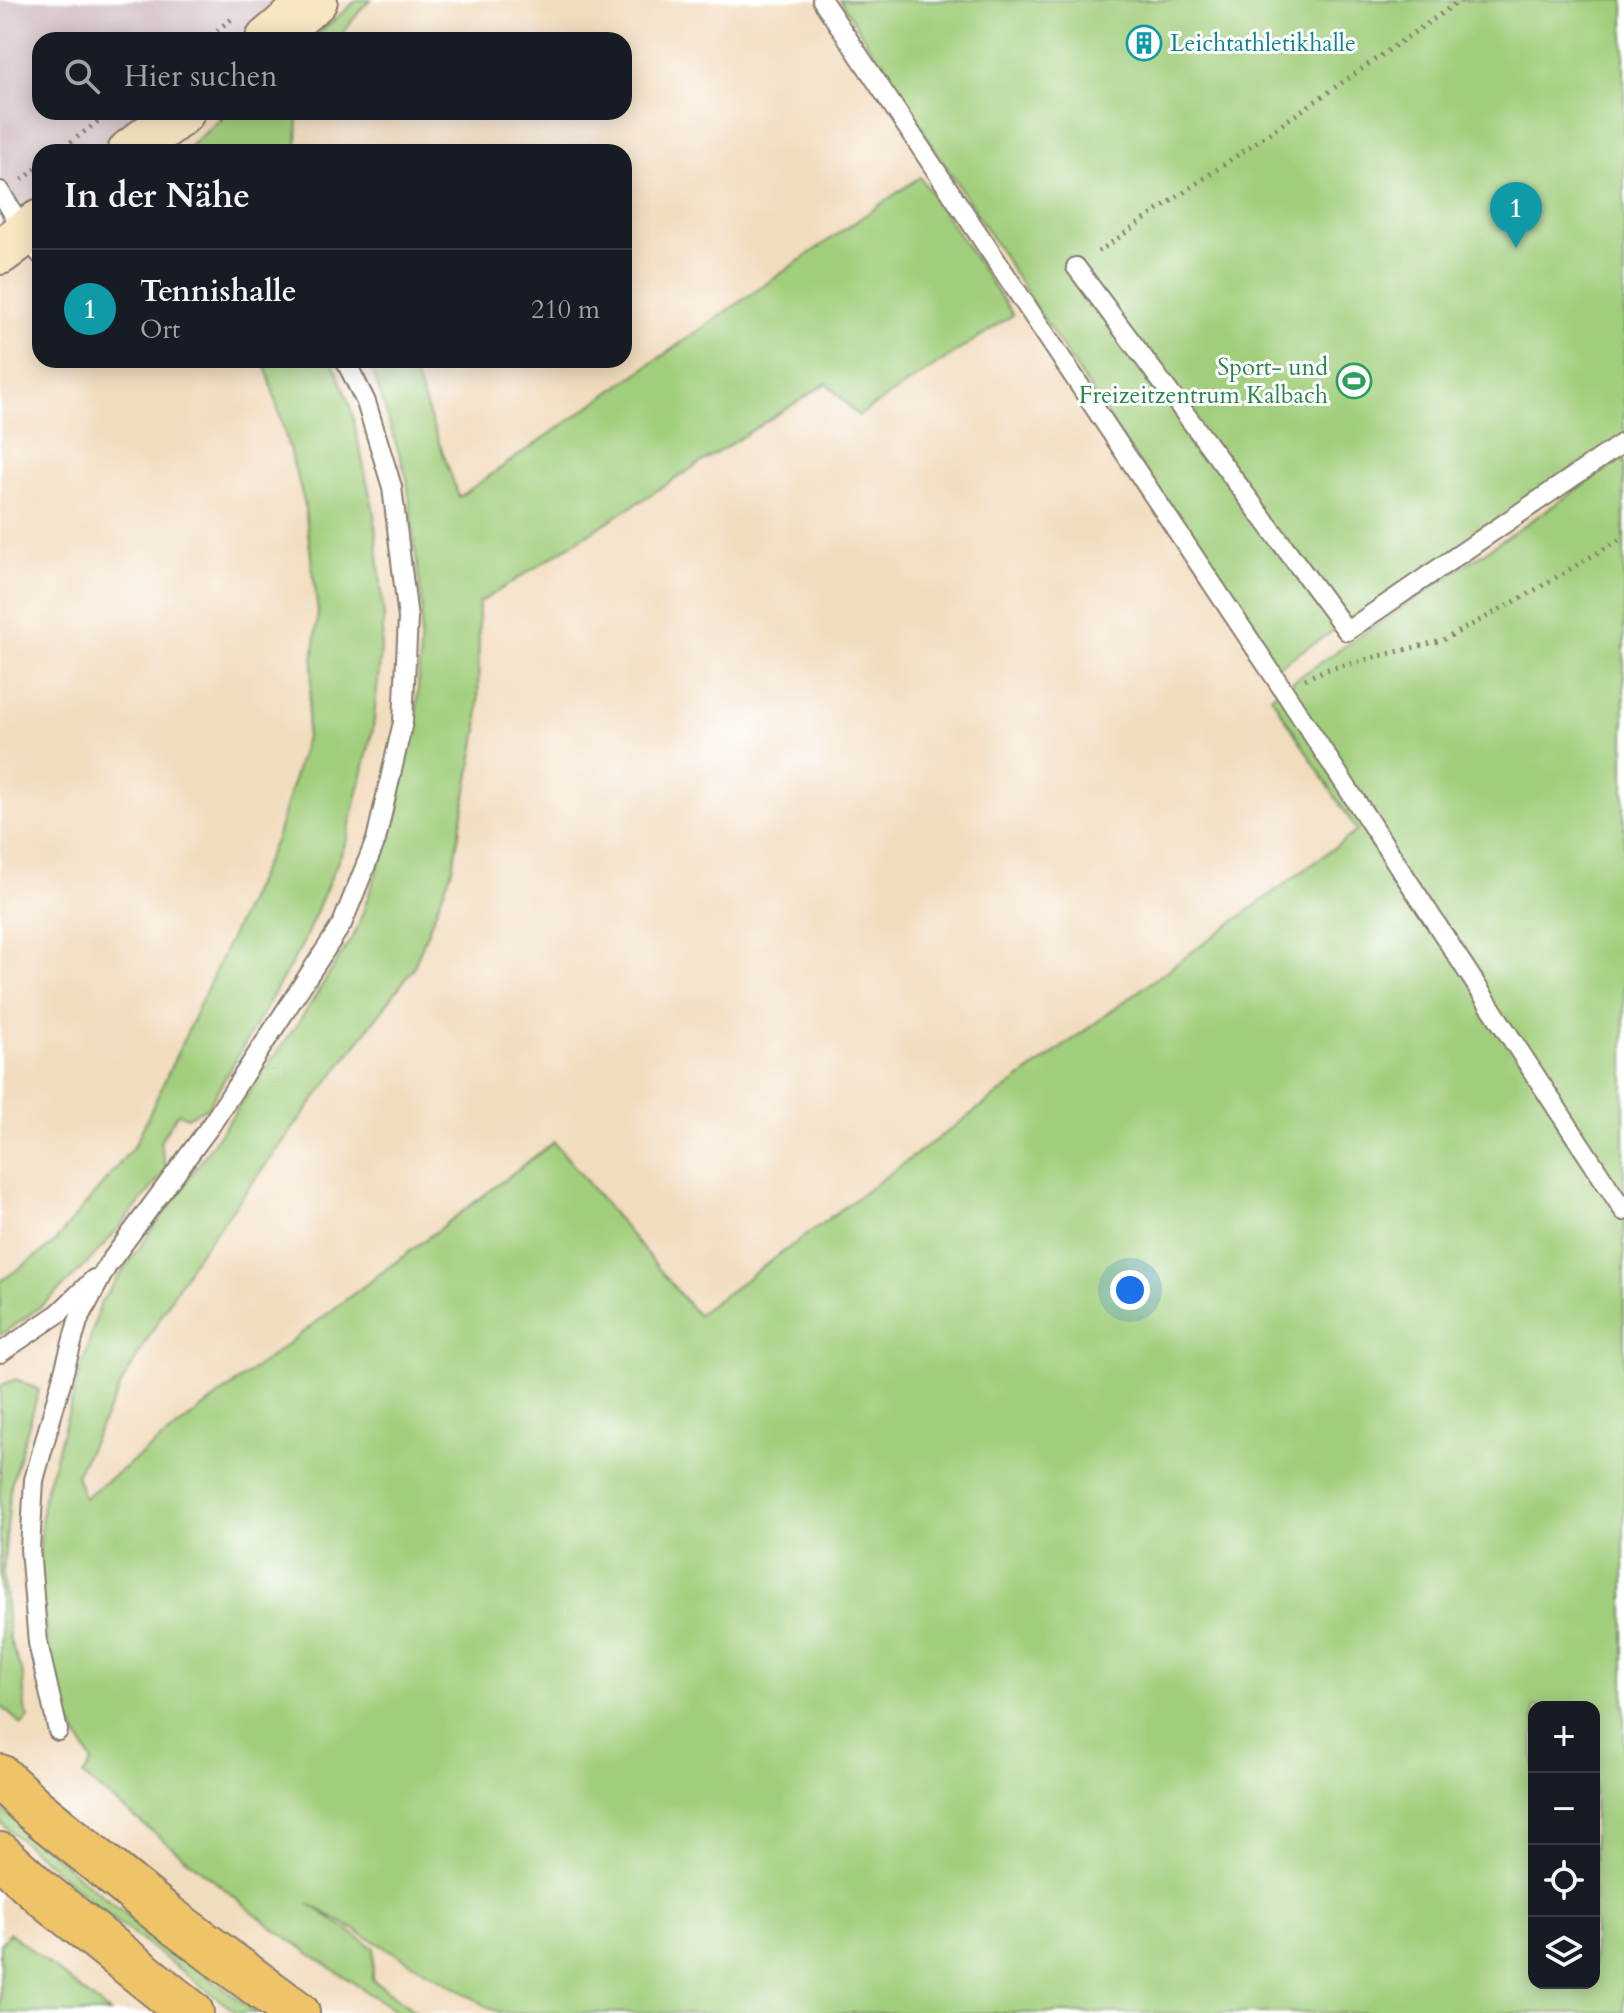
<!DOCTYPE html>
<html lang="de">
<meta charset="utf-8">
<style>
body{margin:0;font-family:Cardo,serif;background:#20242c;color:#f1f3f6}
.controls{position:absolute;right:24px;bottom:24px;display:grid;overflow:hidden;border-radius:16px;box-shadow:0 4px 20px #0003}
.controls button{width:72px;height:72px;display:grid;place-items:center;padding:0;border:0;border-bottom:2px solid #363941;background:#171b24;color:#f1f3f6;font:40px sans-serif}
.you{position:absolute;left:1130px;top:1290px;width:28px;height:28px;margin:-20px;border:6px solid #fff;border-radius:50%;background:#1a73e8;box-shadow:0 0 0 12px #1a73e833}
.badge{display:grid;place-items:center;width:52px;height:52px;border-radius:50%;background:#c8321e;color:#fff;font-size:26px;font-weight:700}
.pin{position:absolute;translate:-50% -66px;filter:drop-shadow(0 2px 4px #0008)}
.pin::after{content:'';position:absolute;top:42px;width:28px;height:24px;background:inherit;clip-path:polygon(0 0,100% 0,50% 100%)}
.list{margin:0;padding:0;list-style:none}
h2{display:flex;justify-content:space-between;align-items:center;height:104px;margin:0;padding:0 32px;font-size:34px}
h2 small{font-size:26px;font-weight:400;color:#9ea1a6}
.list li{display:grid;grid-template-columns:52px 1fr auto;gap:24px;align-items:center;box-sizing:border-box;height:120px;padding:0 32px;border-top:2px solid #363941}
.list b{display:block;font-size:30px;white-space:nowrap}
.list p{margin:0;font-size:26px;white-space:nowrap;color:#9ea1a6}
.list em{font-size:26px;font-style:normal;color:#9ea1a6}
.icon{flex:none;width:44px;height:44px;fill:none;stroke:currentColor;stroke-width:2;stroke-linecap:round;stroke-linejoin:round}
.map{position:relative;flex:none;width:1624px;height:2013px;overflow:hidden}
.search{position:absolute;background:#171b24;box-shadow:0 4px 20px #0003;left:32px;top:32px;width:600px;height:88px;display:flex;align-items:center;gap:20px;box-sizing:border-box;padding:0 28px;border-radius:24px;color:#9ea1a6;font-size:30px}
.panel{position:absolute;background:#171b24;box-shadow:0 4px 20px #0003;left:32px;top:144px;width:600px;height:224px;border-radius:24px}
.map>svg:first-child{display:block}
.industrial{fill:#d2bec3}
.green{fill:#a1ce7b;stroke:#5e754c;stroke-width:2;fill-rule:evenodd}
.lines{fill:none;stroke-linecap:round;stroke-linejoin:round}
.lane-casing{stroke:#877c6d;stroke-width:22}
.secondary-casing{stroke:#877c6d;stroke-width:48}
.highway-casing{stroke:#877c6d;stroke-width:48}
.path{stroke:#877c6d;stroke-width:5;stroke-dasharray:2 6;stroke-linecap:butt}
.lane{stroke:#fff;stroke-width:18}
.secondary{stroke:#f9e7c3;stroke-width:44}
.highway{stroke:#efc469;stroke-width:44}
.labels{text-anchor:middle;stroke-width:6;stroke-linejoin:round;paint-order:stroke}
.culture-label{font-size:24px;fill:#0d838f;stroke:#fff;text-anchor:start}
.leisure-label{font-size:24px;fill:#27864d;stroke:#fff;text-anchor:end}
</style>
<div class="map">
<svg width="1624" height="2013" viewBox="0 0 1624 2013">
<rect width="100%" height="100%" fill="#fff"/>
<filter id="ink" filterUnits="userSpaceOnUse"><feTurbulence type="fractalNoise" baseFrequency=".0125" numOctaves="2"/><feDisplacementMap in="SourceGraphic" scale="16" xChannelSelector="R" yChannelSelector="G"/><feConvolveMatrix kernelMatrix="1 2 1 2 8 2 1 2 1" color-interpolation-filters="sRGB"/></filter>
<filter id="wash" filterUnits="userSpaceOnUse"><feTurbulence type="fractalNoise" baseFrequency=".006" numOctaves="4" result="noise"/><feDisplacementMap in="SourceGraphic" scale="32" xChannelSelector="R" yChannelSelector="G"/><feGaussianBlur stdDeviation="1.8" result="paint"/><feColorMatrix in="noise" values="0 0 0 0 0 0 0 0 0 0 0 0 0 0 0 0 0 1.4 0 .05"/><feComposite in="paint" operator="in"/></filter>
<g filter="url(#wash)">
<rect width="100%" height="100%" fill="#f2dcbe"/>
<path class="industrial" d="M 0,0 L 293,0 L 247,40 L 40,40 L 40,112 L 165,112 L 119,152 L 40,152 L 40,221 L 0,252 Z"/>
<path class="green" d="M 357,0 L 371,0 L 363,7 L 337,40 L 311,40 Z
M 840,0 L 1624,0 L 1624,445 L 1274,669 L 1043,318 Z
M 229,112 L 298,112 L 297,152 L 183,152 Z
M 920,177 L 1013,315 L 858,416 L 827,383 L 479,603 L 478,730 L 453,867 L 413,969 L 192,1263 L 122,1383 L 76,1475 L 84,1498 L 554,1142 L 697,1315 L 1357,831 L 1271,696 L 1624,458 L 1624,2013 L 499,2013 L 308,1903 L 374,1948 L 372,1979 L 417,2013 L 398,2013 L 277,1931 L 83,1776 L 92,1762 L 66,1715 L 48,1652 L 39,1562 L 43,1499 L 101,1302 L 305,1013 L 357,929 L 389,836 L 417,708 L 422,606 L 407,478 L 369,360 L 409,360 L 459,497 ZM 1534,1707 L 1594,1707 L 1594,1983 L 1534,1983 Z
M 264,360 L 332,360 L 350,405 L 374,513 L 384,618 L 373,729 L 346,842 L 302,945 L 208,1107 L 187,1117 L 178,1113 L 160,1141 L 166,1170 C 115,1234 70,1291 0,1335 L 0,1282 L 53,1244 L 135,1145 L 276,839 L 306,737 L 318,612 L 304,501 Z
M 16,1379 L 39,1390 L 11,1485 L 3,1573 L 9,1638 L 23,1676 L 25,1709 L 29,1717 L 22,1725 L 0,1705 L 0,1386 Z
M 0,1807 L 80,1878 L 169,1948 L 257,2013 L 237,2013 L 108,1915 L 0,1822 Z
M 10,1933 L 110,2013 L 0,2013 L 0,1944 Z"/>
</g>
<g filter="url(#ink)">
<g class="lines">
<g class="lane-casing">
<path id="lane" d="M 822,0 L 1284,691 L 1624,1211
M 0,191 L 25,234 L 40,254
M 1076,267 L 1347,631 L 1624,442
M 0,1353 L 59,1313 L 94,1279
M 58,1731 L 38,1643 L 30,1549 L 34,1480 L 78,1321 L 107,1266 L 211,1125 L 342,924 L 376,840 L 403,722 L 408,618 L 392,487 L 366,402 L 345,360"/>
</g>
<g class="secondary-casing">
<path id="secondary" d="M 268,40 L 315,0
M 130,152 L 182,112
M 0,252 L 40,222"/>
</g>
<g class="highway-casing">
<path id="highway" d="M 0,1777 L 35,1810 L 167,1917 L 297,2013
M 0,1855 L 43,1894 L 191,2013"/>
</g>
<path class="path" d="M 204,40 L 233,18
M 221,119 L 231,112
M 58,152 L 110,112
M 22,180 L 40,166
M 1098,252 L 1461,0
M 1305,679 L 1325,670 L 1443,640 L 1525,596 L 1624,537"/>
<use href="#lane" class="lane"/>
<use href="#secondary" class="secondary"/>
<use href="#highway" class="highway"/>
</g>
</g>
<defs>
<g id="building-ring" transform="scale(1.8)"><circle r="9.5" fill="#fff" stroke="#0f9aa8" stroke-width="1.5"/><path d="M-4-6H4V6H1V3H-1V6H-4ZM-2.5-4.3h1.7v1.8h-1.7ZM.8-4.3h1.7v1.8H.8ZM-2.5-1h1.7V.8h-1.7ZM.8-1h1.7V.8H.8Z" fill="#0f9aa8"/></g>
<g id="stadium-ring" transform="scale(1.8)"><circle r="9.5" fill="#fff" stroke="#2e9e5b" stroke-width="1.5"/><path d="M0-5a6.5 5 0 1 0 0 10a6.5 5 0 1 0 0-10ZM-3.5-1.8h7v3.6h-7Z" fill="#2e9e5b"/></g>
</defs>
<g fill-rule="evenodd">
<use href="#building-ring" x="1144" y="43"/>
<use href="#stadium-ring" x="1354" y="381"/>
</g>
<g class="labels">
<g class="culture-label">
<text x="1170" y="51">Leichtathletikhalle</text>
</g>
<g class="leisure-label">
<text x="1328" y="375">Sport- und<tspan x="1328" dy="28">Freizeitzentrum Kalbach</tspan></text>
</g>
</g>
</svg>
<div class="controls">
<button>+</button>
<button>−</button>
<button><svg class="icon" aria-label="locate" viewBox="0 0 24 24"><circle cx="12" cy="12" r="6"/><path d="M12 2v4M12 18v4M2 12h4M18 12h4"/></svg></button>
<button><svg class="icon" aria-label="layers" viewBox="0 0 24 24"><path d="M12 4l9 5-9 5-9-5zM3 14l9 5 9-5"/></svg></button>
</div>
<div class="you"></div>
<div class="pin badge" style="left:1516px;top:248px;background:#0f9aa8">1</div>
<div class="search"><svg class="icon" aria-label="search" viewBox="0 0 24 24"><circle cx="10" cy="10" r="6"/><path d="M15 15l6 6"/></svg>Hier suchen</div>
<section class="panel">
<h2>In der Nähe<small></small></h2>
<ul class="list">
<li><span class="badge" style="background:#0f9aa8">1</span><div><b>Tennishalle</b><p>Ort</p></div><em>210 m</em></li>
</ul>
</section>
</div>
